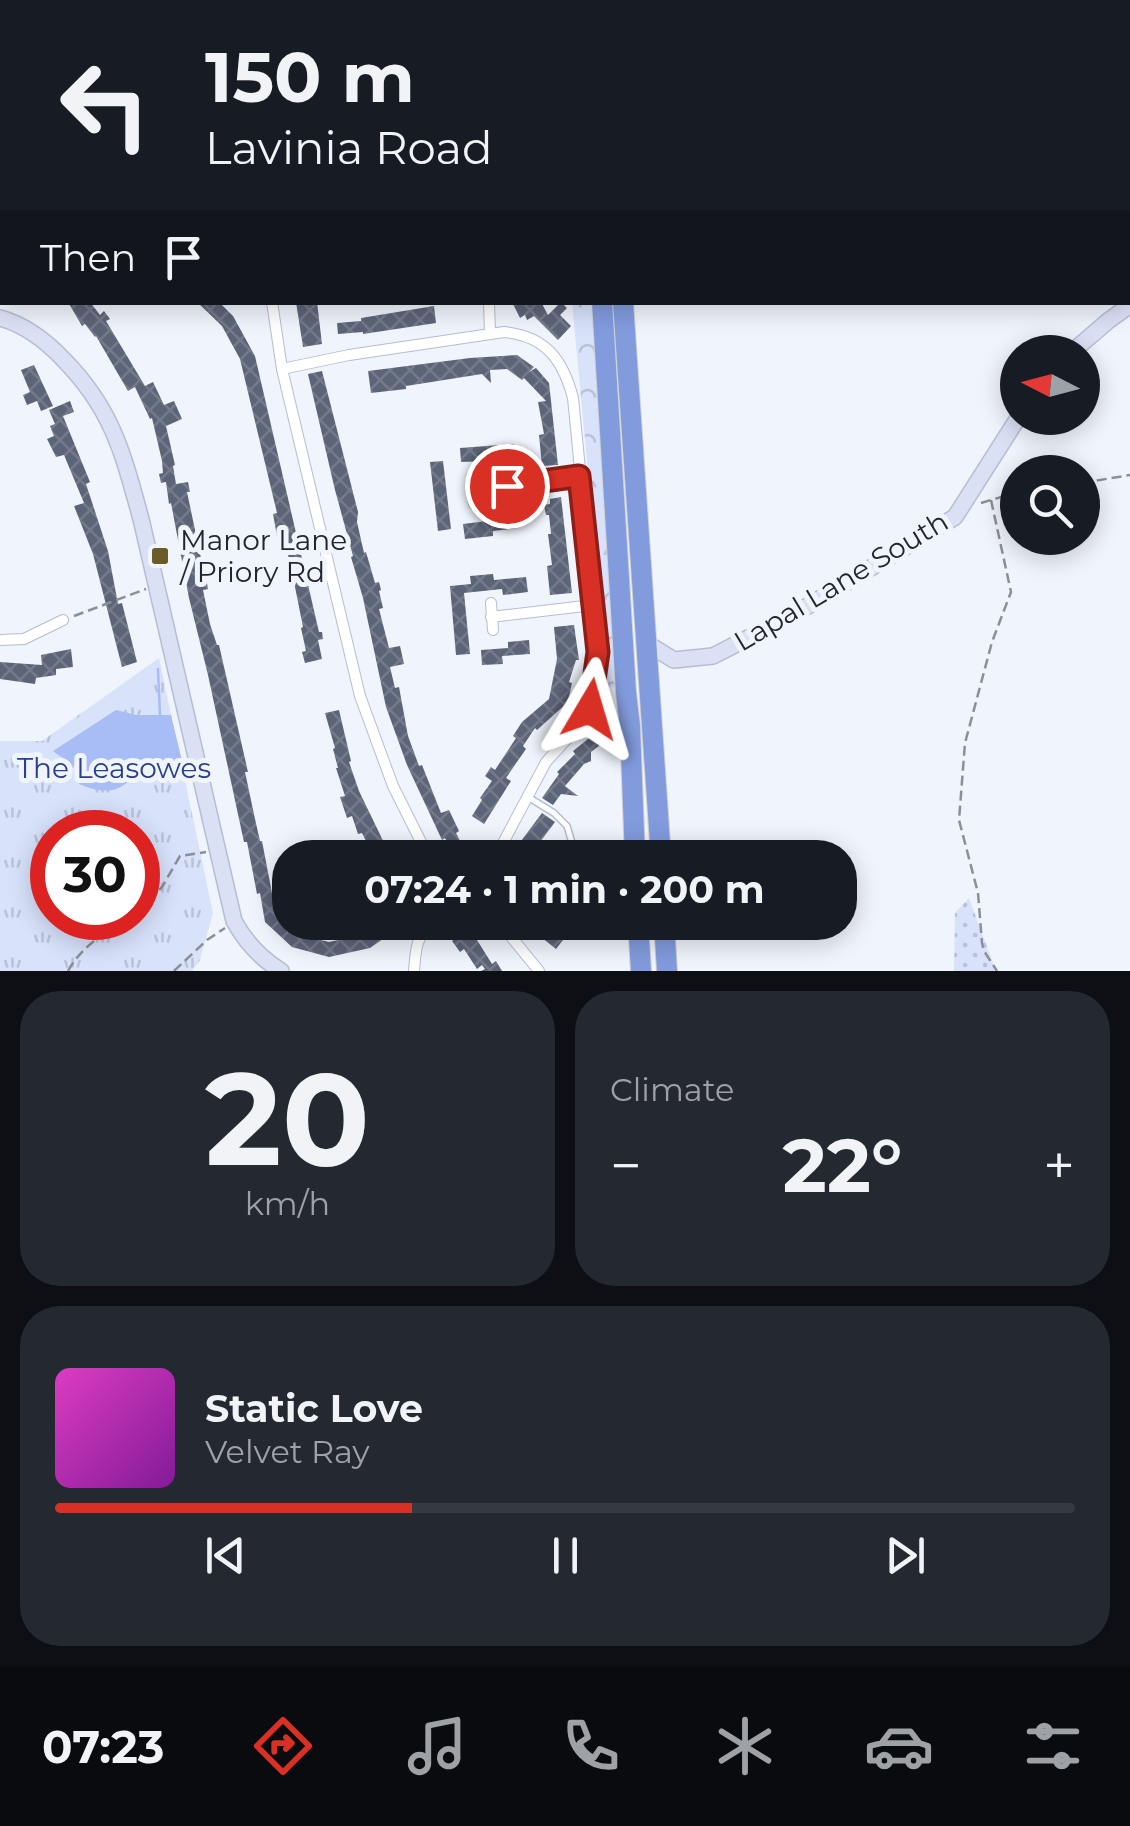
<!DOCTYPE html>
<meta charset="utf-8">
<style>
:root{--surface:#171b24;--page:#242831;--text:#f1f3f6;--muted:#9ea1a6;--line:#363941;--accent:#d93025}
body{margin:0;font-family:Montserrat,sans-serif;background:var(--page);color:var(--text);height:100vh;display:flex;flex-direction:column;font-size:38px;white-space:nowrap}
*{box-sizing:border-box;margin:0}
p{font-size:32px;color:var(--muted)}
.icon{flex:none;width:55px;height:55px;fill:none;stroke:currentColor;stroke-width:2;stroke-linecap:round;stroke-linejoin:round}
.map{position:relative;height:971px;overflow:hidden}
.details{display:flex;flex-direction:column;gap:20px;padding:20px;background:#0d0f14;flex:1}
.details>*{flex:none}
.guide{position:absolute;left:0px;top:0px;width:1130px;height:305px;box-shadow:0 5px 25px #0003;background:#171b24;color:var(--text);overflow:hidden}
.needle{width:65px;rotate:276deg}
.fabs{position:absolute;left:1000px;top:335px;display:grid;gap:20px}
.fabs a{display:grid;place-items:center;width:100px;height:100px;border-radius:50%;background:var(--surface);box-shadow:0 5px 25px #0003;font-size:50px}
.speed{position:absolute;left:30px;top:810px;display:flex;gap:20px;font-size:50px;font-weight:700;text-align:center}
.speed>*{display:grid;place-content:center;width:130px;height:130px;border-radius:50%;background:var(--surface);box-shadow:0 5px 25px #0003;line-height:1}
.speed .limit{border:15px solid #d22;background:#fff;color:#111}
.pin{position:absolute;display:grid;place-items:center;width:85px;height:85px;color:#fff;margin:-42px;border:5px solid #fff;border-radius:50%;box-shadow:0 2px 10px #0007}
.me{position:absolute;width:110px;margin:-55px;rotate:7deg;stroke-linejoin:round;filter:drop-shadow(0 0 8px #0008)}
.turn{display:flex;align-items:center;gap:35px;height:210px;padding:0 40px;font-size:45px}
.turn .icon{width:130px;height:130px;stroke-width:2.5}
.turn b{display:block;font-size:70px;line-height:85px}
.then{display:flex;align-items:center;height:95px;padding:0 40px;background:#0003;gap:20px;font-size:38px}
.big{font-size:75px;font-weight:700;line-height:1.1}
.details .widget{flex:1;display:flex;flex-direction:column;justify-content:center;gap:15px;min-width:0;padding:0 35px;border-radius:40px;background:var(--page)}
.details .dial{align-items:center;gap:0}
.dial b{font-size:130px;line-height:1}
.song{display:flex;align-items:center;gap:30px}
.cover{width:120px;height:120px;border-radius:15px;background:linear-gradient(135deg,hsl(310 70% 55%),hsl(290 70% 35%))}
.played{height:10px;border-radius:5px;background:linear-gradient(90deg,var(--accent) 35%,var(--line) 35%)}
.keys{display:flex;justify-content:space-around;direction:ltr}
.heat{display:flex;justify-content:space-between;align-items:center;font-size:55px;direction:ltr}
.details .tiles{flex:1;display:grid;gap:20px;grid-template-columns:1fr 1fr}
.widget:last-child{grid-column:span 2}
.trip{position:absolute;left:272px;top:840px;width:585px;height:100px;border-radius:40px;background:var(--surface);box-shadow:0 5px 25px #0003;font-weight:700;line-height:100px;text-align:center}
.tab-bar{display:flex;height:160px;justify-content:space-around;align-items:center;background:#090b0e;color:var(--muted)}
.tab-bar .icon{width:70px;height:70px}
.tab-bar .active{color:var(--accent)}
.tab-bar b{font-size:45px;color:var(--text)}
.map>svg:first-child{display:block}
</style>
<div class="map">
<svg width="1130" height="971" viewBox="0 0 1130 971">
<defs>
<pattern id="grass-dots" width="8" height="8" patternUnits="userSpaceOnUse" patternTransform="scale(2.5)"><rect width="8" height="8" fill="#d8e2fb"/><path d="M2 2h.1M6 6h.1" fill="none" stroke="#b9c2d7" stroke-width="1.8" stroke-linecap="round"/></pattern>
<pattern id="forest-crowns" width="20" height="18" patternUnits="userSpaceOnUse" patternTransform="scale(2.5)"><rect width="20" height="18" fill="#d8e2fb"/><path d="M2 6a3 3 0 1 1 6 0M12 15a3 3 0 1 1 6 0" fill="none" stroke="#b9c2d7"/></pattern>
<pattern id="park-tufts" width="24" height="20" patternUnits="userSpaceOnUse" patternTransform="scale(2.5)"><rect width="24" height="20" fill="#d8e2fb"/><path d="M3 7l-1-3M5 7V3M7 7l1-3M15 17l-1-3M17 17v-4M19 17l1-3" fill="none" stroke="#b9c2d7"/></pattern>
<pattern id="building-cross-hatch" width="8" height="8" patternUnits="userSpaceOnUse" patternTransform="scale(2.5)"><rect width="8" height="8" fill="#5c6478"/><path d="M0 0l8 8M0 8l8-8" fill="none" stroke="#747a8a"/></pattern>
</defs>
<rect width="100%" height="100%" fill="#f0f4fd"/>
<polygon fill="url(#grass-dots)" points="969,898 996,971 954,971 955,913"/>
<polygon fill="url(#forest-crowns)" points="572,303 591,303 599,390 615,687 603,687 597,565"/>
<path fill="url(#park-tufts)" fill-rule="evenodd" d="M159,658L213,913L200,960L192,971H0V741H42ZM52,832H138V918H52Z"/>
<path fill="#a8bdf5" d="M116,710L136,715H171L183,765L171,779L159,763H145C124,790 112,798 79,784L81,772C73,762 62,759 53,751Z"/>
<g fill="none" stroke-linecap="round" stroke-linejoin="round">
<polyline stroke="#a8bdf5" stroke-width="2.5" points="158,669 160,715"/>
</g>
<g fill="url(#building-cross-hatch)">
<polygon points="68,302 90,302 100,315 104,311 110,319 106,321 145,386 153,382 164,405 174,401 182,419 166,426 175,465 173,466 176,484 188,482 190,492 187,492 202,563 198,564 201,579 206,578 208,589 203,590 210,624 217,645 219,645 248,772 245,772 255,819 260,841 262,841 272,893 277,892 281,914 300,935 329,942 362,935 381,922 392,922 396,930 370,948 329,957 292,947 265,922 260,893 257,894 247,842 244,842 208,675 189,598 171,503 169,504 166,482 161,483 159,474 163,473 162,461 152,418 150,419 135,387 128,391 96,336 95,337 85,324 82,326"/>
<polygon points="197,302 219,302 233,316 255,356 319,632 322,632 323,639 318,640 322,659 305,663 302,652 306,651 301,628 303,627 292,572 286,546 283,547 280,535 277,536 273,514 277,513 240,359 222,326"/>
<polygon points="296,302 317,302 322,344 303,347"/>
<polygon points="512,302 541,302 548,315 561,302 567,308 560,315 571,326 558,340 534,316 527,320 525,315 520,318"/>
<polygon points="434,306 436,323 363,334 363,332 338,334 337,323 361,321 361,318"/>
<polygon points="517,355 534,367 529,372 536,368 549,383 558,465 542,466 539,435 544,434 538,402 546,401 524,378 522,380 507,369 490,370 491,383 482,374 406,386 406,389 371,393 368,371 470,358"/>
<polygon points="34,365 53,406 41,411 37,401 27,405 23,395 30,392 21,370"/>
<polygon points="322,371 358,512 357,522 364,553 366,552 375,583 379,582 381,590 379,591 383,608 379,609 389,648 400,646 404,664 390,667 395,688 399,687 408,736 419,766 422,765 441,813 449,810 459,831 456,833 469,858 455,858 445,838 442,840 407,765 386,707 363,598 351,557 353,556 335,490 308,374"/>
<polygon points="70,401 74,412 63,416 90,482 86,484 108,551 118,604 122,603 137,662 122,667 93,554 74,506 84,503 64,455 56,457 47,439 54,436 50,426 55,424 49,410"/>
<polygon points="514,444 515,460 461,462 460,448"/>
<polygon points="443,461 451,529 438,531 430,462"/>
<polygon points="561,497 572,593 550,595 547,566 552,565 548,534 551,534 549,515 546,515 544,505 550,504 550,499"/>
<polygon points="516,515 517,528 493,531 493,536 465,539 463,524 495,520 495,517"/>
<polygon points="493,574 494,580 526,577 528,592 503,595 502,589 464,593 470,654 456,655 450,586 471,584 470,576"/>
<polygon points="574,625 579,660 576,660 569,682 572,683 568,702 537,730 535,728 523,746 526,749 506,778 511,781 484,824 472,816 482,800 480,798 492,781 485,776 491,767 495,770 516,738 513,736 522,722 549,699 557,659 554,627"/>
<polygon points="529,640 530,654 502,656 503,664 482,665 481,650 508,648 508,642"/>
<polygon points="71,649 73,667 56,669 56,675 36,678 35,684 0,679 0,662 42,665 41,655"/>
<polygon points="339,710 351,761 349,762 359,791 388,851 374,857 362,833 358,834 352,816 347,818 340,797 345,796 336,768 338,768 333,749 335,748 325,713"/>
<polygon points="593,735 600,745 591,752 591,761 584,764 565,786 578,796 561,794 553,805 542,798 559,774 557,772 575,754 573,751"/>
<polygon points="542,813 555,822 531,854 518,845"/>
<polygon points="463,922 470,922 480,938 477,940 492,964 496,961 502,971 481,971 485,969 482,965 477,969 464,949 460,952 452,941 461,935 456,928"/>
<polygon points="525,922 551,922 567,935 556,949 541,937 543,935"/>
</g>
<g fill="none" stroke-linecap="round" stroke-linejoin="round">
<g stroke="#b5bdd3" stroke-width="8">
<g id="lane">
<polyline points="0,34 2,33"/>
<polyline points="1128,96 1130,97"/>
<polyline points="1128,153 1130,155"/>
<polyline points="528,797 554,813 567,826 573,846 586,853"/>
</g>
</g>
<g stroke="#b5bdd3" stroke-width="12">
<g id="street">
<polyline points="8,0 9,2"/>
<polyline points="214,0 215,2"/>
<polyline points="461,2 461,0"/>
<polyline points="272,302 282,369 360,696 393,786 429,858"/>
<polyline points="489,302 490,333"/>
<path d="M282,369L349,355L504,332C546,336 563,360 573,398L598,652L591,709L588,716L546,762L495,858"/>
<polyline points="474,504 471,491 579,476"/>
<polyline points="491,603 493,630"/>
<polyline points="491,617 593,605"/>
<polyline points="0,640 24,639 63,620"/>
<polyline points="499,922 539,971"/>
<path d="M414,971C416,949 415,938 433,922"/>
</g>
</g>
<g stroke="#b5bdd3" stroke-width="18">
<g id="secondary">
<path d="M0,318C26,325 46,341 64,360C113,410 123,454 141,519L234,921C246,943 260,958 281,971"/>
<polyline points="1072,352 1108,321 1130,305"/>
<polyline points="646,643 674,660 713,656 791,616 955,517 1018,418"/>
</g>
</g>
<g stroke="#d3d3d5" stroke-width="22">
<g id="highway">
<polyline points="552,0 553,2"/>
<polyline points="572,0 573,2"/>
<polyline points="602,302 626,692 630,726 635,858"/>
<polyline points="623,302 661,858"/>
<polyline points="638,922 641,971"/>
<polyline points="664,922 667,971"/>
</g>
</g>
<g stroke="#8b8f97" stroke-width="2.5" stroke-dasharray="10 5" stroke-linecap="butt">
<polyline points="877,0 884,2"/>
<polyline points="1128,290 1130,291"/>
<polyline points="1082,483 1130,475"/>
<polyline points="991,500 1011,592 992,642 965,743 959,820 978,893 982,943 984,951 997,971"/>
<polyline points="981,503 1018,492"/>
<polyline points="74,616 146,589"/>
<polyline points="138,911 162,887 180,856 206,852"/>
<path d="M68,971C81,947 106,931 129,918"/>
<polyline points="174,971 207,940 225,928"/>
</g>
<use href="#lane" stroke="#fff" stroke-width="5"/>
<use href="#street" stroke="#fff" stroke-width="10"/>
<use href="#secondary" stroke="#dae1f5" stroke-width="15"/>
<use href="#highway" stroke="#829bdd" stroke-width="20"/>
</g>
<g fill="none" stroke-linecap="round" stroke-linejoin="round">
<g stroke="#8d1f18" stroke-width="25">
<polyline id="route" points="507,486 579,476 598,652 590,709"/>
</g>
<use href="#route" stroke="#d93025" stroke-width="18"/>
</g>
<rect fill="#6d5a29" stroke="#f0f4fd" stroke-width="4" x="150" y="546" width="20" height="20" rx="5"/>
<g text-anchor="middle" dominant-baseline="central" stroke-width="10" stroke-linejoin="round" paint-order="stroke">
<g font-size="28" fill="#22252d" stroke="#f0f4fd" text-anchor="start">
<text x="180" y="540">Manor Lane<tspan x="180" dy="32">/ Priory Rd</tspan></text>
</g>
<g font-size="28" fill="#22252d" stroke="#f0f4fd">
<text transform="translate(841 581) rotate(-31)">Lapal Lane South</text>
</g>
<g font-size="28" fill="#2a408f" stroke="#f0f4fd">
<text x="114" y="768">The Leasowes</text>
</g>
</g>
</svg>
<div class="fabs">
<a><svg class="needle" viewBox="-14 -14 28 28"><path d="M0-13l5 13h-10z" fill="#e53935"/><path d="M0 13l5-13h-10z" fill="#9ea1a6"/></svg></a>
<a><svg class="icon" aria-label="search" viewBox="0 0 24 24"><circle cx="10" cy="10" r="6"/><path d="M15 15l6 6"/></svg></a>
</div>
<div class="speed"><div class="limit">30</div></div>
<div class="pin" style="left:507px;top:486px;background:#d93025"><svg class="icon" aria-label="arrive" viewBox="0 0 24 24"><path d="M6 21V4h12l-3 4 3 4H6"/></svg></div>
<svg class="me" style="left:590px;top:709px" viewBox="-20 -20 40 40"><path d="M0-17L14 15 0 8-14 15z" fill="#d93025" stroke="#fff" stroke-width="4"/></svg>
<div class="trip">07:24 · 1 min · 200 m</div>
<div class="guide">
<div class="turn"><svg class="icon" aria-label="left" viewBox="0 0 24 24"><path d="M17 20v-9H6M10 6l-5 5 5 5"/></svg><div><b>150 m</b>Lavinia Road</div></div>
<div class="then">Then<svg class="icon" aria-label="arrive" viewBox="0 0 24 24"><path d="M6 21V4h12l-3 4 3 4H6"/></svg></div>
</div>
</div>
<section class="details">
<div class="tiles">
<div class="widget dial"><b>20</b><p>km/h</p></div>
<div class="widget"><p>Climate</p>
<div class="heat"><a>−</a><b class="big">22°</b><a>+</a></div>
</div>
<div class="widget">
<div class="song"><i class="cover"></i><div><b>Static Love</b><p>Velvet Ray</p></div></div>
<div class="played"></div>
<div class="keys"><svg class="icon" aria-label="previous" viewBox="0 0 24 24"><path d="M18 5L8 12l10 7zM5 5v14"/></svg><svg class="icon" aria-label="pause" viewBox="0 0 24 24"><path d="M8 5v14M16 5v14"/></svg><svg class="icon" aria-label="next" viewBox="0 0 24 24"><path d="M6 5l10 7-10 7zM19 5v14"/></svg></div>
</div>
</div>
</section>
<nav class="tab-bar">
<b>07:23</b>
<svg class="icon active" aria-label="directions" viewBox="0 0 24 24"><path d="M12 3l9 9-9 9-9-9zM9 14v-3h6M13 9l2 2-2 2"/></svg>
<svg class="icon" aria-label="music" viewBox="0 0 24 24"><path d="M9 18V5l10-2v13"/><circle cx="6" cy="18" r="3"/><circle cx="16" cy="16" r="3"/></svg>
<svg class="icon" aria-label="phone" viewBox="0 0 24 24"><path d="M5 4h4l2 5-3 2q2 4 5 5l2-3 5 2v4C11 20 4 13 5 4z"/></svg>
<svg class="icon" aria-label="climate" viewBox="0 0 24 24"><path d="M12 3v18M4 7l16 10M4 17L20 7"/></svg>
<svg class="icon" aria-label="car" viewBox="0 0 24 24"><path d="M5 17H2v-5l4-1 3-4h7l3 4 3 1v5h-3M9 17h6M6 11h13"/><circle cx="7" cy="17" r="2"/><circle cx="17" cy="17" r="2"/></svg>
<svg class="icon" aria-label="filters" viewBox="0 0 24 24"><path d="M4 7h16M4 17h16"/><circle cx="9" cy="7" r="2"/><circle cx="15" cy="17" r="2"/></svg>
</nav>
